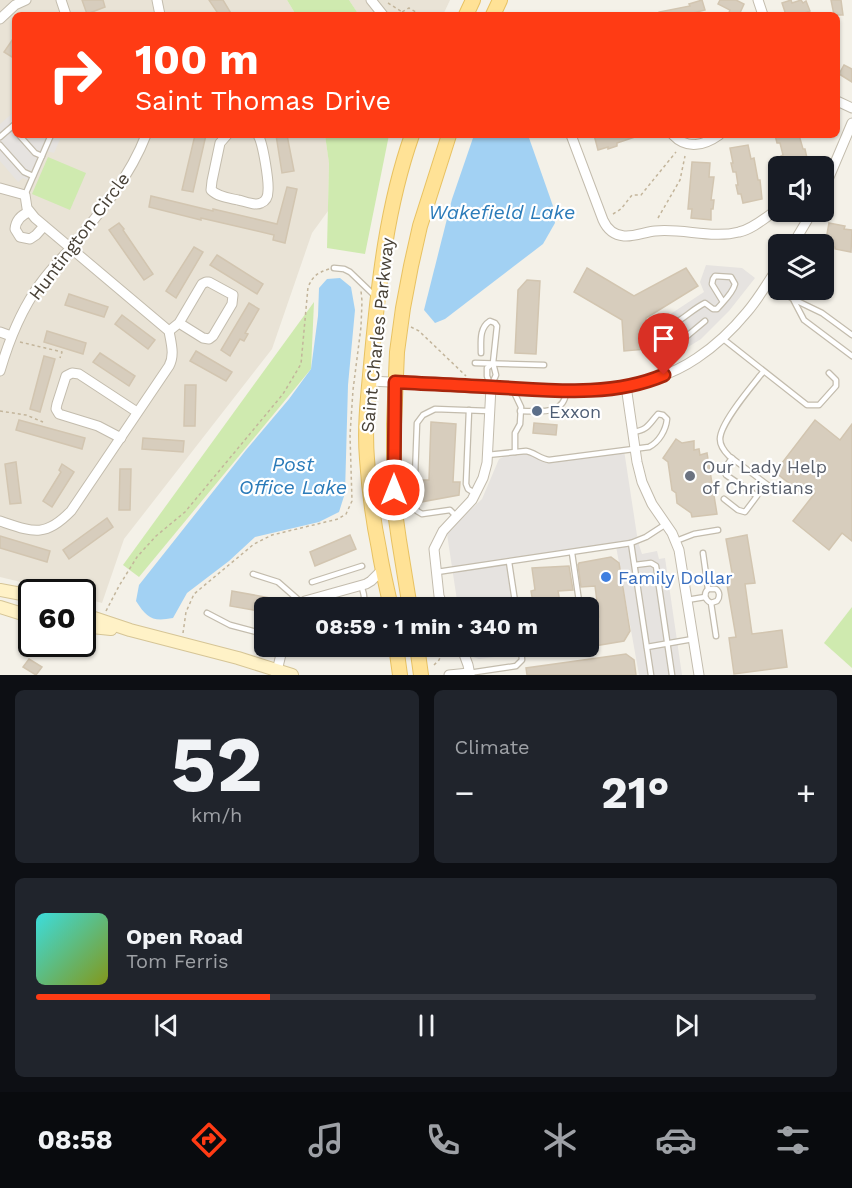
<!DOCTYPE html>
<meta charset="utf-8">
<style>
:root{--surface:#171b24;--page:#20242c;--text:#f1f3f6;--muted:#9ea1a6;--line:#363941;--accent:#ff3b14}
body{margin:0;font-family:"Work Sans",sans-serif;background:var(--page);color:var(--text);height:100vh;display:flex;flex-direction:column;font-size:22px;white-space:nowrap}
*{box-sizing:border-box;margin:0}
p{font-size:20px;color:var(--muted)}
.icon{flex:none;width:33px;height:33px;fill:none;stroke:currentColor;stroke-width:2;stroke-linecap:round;stroke-linejoin:round}
.map{position:relative;height:675px;overflow:hidden}
.side{display:flex;flex-direction:column;gap:15px;padding:15px;background:#0d0f14;flex:1}
.side>*{flex:none}
.hud{position:absolute;left:12px;top:12px;width:828px;height:126px;border-radius:9px;box-shadow:0 2px 4px #0004;background:#ff3b14;color:#fff;overflow:hidden}
.tools{position:absolute;left:768px;top:156px;display:grid;gap:12px}
.tools a{display:grid;place-items:center;width:66px;height:66px;border-radius:9px;background:var(--surface);box-shadow:0 2px 4px #0004;font-size:30px}
.speed{position:absolute;left:18px;top:579px;display:flex;gap:12px;font-size:30px;font-weight:700;text-align:center}
.speed>*{display:grid;place-content:center;width:78px;height:78px;border-radius:50%;background:var(--surface);box-shadow:0 2px 4px #0004;line-height:1}
.speed .limit{border:3px solid #111;border-radius:9px;background:#fff;color:#111}
.pin{position:absolute;display:grid;place-items:center;width:51px;height:51px;color:#fff;margin:-62px -26px;border-radius:50% 50% 50% 0;rotate:-45deg;box-shadow:0 0 6px #0007}
.pin .icon{rotate:45deg}
.me{position:absolute;width:66px;margin:-33px;rotate:0deg;stroke-linejoin:round;filter:drop-shadow(0 0 4px #0008)}
.turn{display:flex;align-items:center;gap:21px;height:126px;padding:0 24px;font-size:27px}
.turn .icon{width:78px;height:78px;stroke-width:2.5}
.turn b{display:block;font-size:42px;line-height:51px}
.big{font-size:45px;font-weight:700;line-height:1.1}
.side .tile{flex:1;display:flex;flex-direction:column;justify-content:center;gap:9px;min-width:0;padding:0 21px;border-radius:9px;background:var(--page)}
.side .dial{align-items:center;gap:0}
.dial b{font-size:78px;line-height:1}
.song{display:flex;align-items:center;gap:18px}
.cover{width:72px;height:72px;border-radius:9px;background:linear-gradient(135deg,hsl(180 70% 55%),hsl(70 70% 35%))}
.played{height:6px;border-radius:3px;background:linear-gradient(90deg,var(--accent) 30%,var(--line) 30%)}
.keys{display:flex;justify-content:space-around;direction:ltr}
.heat{display:flex;justify-content:space-between;align-items:center;font-size:33px;direction:ltr}
.side .tiles{flex:1;display:grid;gap:15px;grid-template-columns:1fr 1fr}
.tile:last-child{grid-column:span 2}
.trip{position:absolute;left:254px;top:597px;width:345px;height:60px;border-radius:9px;background:var(--surface);box-shadow:0 2px 4px #0004;font-weight:700;line-height:60px;text-align:center}
.tabs{display:flex;height:96px;justify-content:space-around;align-items:center;background:#090b0e;color:var(--muted)}
.tabs .icon{width:42px;height:42px}
.tabs .on{color:var(--accent)}
.tabs b{font-size:27px;color:var(--text)}
.map>svg:first-child{display:block}
</style>
<div class="map">
<svg width="852" height="675" viewBox="0 0 852 675">
<rect width="100%" height="100%" fill="#f4f1e8"/>
<g fill="#e9e3d6">
<polygon points="0,0 287,0 296,15 15,15 15,135 325,135 329,162 328,211 312,233 272,349 124,539 102,603 83,598 82,592 62,592 0,577"/>
<polygon points="349,0 450,0 443,15 359,15"/>
</g>
<g fill="#cfeaaf">
<polygon points="287,0 349,0 359,15 296,15"/>
<polygon points="325,135 389,135 365,254 327,248 329,163"/>
<polygon points="48,157 86,173 70,210 32,194"/>
<polygon points="314,302 311,369 139,577 123,565"/>
<polygon points="852,607 852,668 824,643"/>
</g>
<g fill="#e6e3e0">
<polygon points="15,111 15,135 62,135 54,153 47,151 34,183 23,178 18,182 0,161 0,124"/>
<polygon points="706,265 742,268 755,278 729,311 701,339 667,360 663,354 652,346 652,334 666,317 704,292 700,282"/>
<polygon points="624,450 638,542 642,554 657,551 659,559 665,558 682,675 639,675 616,546 507,562 512,607 458,607 447,534 452,527 482,499 499,459 513,452 526,451 544,459"/>
<polygon points="470,647 517,647 518,654 479,659 473,657"/>
</g>
<g fill="#a2d1f3">
<polygon points="474,135 528,135 553,206 555,223 543,244 445,319 435,323 424,310 452,199"/>
<path d="M340,278L351,287L355,310L348,385L345,493L339,512L319,522L255,537L229,561L187,593L173,618C152,622 147,618 136,601L139,585L246,450L289,399L311,369L318,316L319,288L327,279Z"/>
</g>
<g fill="#d7cdbd" stroke="#d2c5b0" stroke-width="1.5">
<polygon points="82,0 103,0 105,7 87,14"/>
<polygon points="209,0 223,0 232,15 219,15"/>
<polygon points="702,0 705,10 685,15 659,15 659,12 690,6 689,4"/>
<polygon points="720,0 736,0 744,4 739,15 728,15 730,10 718,4"/>
<polygon points="791,0 792,3 801,0 803,3 806,1 810,11 799,15 786,15 782,3"/>
<polygon points="831,0 841,0 843,15 834,15"/>
<polygon points="15,36 15,59 4,52"/>
<polygon points="844,65 852,69 852,82 839,74"/>
<polygon points="195,135 206,135 193,192 182,190"/>
<polygon points="276,135 287,135 294,171 282,173"/>
<polygon points="594,135 638,135 638,136 617,143 617,146 608,149 608,147 598,150"/>
<polygon points="775,135 799,135 803,149 805,149 807,158 805,159 807,166 784,165 781,156 783,155 780,143 777,143"/>
<polygon points="748,145 751,159 754,158 758,180 760,180 762,199 743,203 741,194 738,194 736,185 738,185 736,172 733,172 731,163 733,163 730,148"/>
<polygon points="692,162 710,163 709,177 714,177 711,200 714,200 713,209 711,209 711,220 691,218 692,209 688,209"/>
<polygon points="287,187 297,189 285,243 273,240 274,235 201,218 201,220 149,207 151,196 213,211 213,209 277,224"/>
<polygon points="119,223 124,229 123,230 153,274 144,280 109,230"/>
<polygon points="829,223 845,226 844,229 852,230 851,252 835,249 835,247 825,245"/>
<polygon points="194,247 203,252 176,298 166,291"/>
<polygon points="217,255 263,284 257,294 210,265"/>
<polygon points="587,268 634,296 686,268 698,286 646,318 646,349 624,351 622,320 574,292"/>
<polygon points="527,280 540,281 536,354 515,353 518,290"/>
<polygon points="69,294 108,307 104,317 65,305"/>
<polygon points="249,303 259,309 245,333 248,334 244,341 240,339 230,356 221,350"/>
<polygon points="122,315 155,340 148,349 115,324"/>
<polygon points="47,331 86,343 83,354 44,342"/>
<polygon points="196,351 232,372 226,381 190,361"/>
<polygon points="100,353 135,376 129,386 93,362"/>
<polygon points="44,356 55,359 40,412 30,409"/>
<polygon points="185,385 196,385 195,426 184,426"/>
<polygon points="19,420 85,438 82,449 16,430"/>
<polygon points="815,420 840,440 852,424 852,541 842,533 829,550 793,521 815,493 806,485 800,492 775,472"/>
<polygon points="431,422 456,424 453,482 460,482 459,495 421,502 422,480 429,480"/>
<polygon points="534,423 557,425 556,435 533,433"/>
<polygon points="143,438 184,441 183,452 142,449"/>
<polygon points="676,439 682,443 694,441 694,450 699,449 700,455 707,453 717,514 692,517 691,513 677,503 676,493 672,490 668,462 663,458"/>
<polygon points="16,462 21,503 10,504 5,464"/>
<polygon points="62,464 74,472 52,507 43,501 61,472 59,470"/>
<polygon points="120,469 131,469 130,510 119,510"/>
<polygon points="107,518 113,527 69,559 63,550"/>
<polygon points="350,535 356,549 315,566 310,552"/>
<polygon points="747,535 755,583 745,584 752,634 782,630 787,667 734,674 729,638 736,637 726,579 733,578 726,539"/>
<polygon points="0,536 50,551 47,562 0,548"/>
<polygon points="611,557 619,563 630,631 624,641 588,647 588,618 599,617 595,586 581,587 578,565 579,563"/>
<polygon points="569,566 573,590 558,591 561,608 534,608 531,591 535,590 532,568"/>
<polygon points="232,591 276,599 274,608 264,608 264,612 230,606"/>
<polygon points="341,646 373,646 374,654 342,655"/>
<polygon points="533,646 569,646 569,650 535,656"/>
<polygon points="626,654 634,660 636,675 527,675 526,668"/>
<polygon points="29,659 42,667 36,675 23,667"/>
</g>
<g fill="none" stroke-linecap="round" stroke-linejoin="round">
<g stroke="#c3bcad" stroke-width="7">
<g id="lane">
<polyline points="19,135 35,153 42,156"/>
<polyline points="0,137 15,124"/>
<polyline points="0,145 24,172 33,176"/>
<polyline points="25,195 51,135"/>
<polyline points="334,268 344,269 350,272 375,296"/>
<polyline points="767,284 795,300 822,313 852,335"/>
<polyline points="794,301 804,320 852,356"/>
<polyline points="722,338 807,405 819,405 836,386 836,380 829,373"/>
<path d="M660,351L655,343L654,338C659,330 667,328 675,323C686,317 693,309 705,303L713,309H717C723,302 733,293 735,284L731,277L715,276L713,279L712,284L723,302"/>
<path d="M481,353C481,341 479,328 490,321L495,323L497,326L493,363L496,375L491,386"/>
<polyline points="658,358 660,351 687,336 705,321"/>
<polyline points="475,363 544,365"/>
<path d="M763,372C752,386 720,423 720,439C720,446 724,451 729,456L773,489"/>
<polyline points="491,387 487,376 487,368 493,363"/>
<polyline points="512,388 521,407 520,424 515,433 515,452"/>
<polyline points="469,410 466,484 468,489 476,494"/>
<path d="M520,411C538,411 566,416 566,390"/>
<path d="M487,455L526,451C534,452 540,459 549,460L649,447C659,442 666,430 667,419L663,415L658,414C649,424 648,430 633,432"/>
<polyline points="724,499 738,510 745,512 757,496 726,475 724,469 732,458"/>
<polyline points="456,516 450,510 422,514 417,511 414,503 417,423 423,415 435,409 489,411"/>
<polyline points="676,541 694,534 718,530"/>
<polyline points="631,543 651,675"/>
<polyline points="572,553 580,608"/>
<path d="M703,553L708,589C703,594 705,600 711,603L716,636"/>
<polyline points="509,562 516,608"/>
<polyline points="635,565 651,563 656,566 672,675"/>
<polyline points="437,572 631,543 646,537 666,524"/>
<polyline points="253,574 278,582 302,603"/>
<polyline points="312,582 362,566"/>
<path d="M708,589H716C720,592 720,597 717,601L711,603"/>
<polyline points="687,600 705,597"/>
<path d="M350,608C367,603 366,600 361,585"/>
<polyline points="207,613 230,625 264,634"/>
<polyline points="647,647 693,639"/>
<polyline points="469,673 516,666 522,660 521,646"/>
</g>
</g>
<g stroke="#c3bcad" stroke-width="11">
<g id="street">
<polyline points="61,0 66,15"/>
<polyline points="157,0 160,15"/>
<polyline points="371,0 383,15"/>
<polyline points="758,0 763,15"/>
<polyline points="0,19 15,5 26,0"/>
<polyline points="837,101 852,108"/>
<path d="M227,135L220,143L212,181L211,190C218,197 229,198 238,200C244,201 255,206 261,203C266,201 268,196 268,191C269,181 263,143 258,135"/>
<path d="M571,135L603,220C607,229 613,235 624,236C634,237 645,232 655,231C683,228 712,239 739,232C753,229 766,217 778,209"/>
<path d="M673,135C687,150 705,145 719,135"/>
<path d="M0,188L25,195L27,208L35,218L169,331C171,343 175,355 169,366L71,511C45,538 33,532 0,521"/>
<polyline points="824,189 852,123"/>
<path d="M29,212C21,215 16,220 15,229L20,237L30,239L36,235L44,226"/>
<polyline points="793,244 812,212"/>
<polyline points="169,331 179,323 202,284 206,282 209,282 233,295 232,304 213,336 209,339 203,338 179,323"/>
<polyline points="0,332 11,336"/>
<path d="M0,371C9,340 21,310 40,284C49,271 60,260 70,249C99,214 130,177 146,135"/>
<path d="M370,381C409,383 449,385 488,387C559,390 635,400 697,358C715,346 733,329 747,312C759,298 768,282 778,267"/>
<polyline points="626,386 637,462 642,482 652,504 672,533 679,550 699,675"/>
<polyline points="121,438 98,426 59,414 56,409 57,404 66,376 72,373 79,374 137,412"/>
<polyline points="298,608 305,601 366,584 371,581 383,569"/>
<polyline points="444,608 439,596 434,549 443,531 472,500 483,478 487,463 491,387"/>
<polyline points="461,646 468,665 470,675"/>
<polyline points="276,675 283,646"/>
<polyline points="449,675 469,673"/>
</g>
</g>
<g stroke="#d6c596" stroke-width="14">
<g id="secondary">
<polyline points="0,590 32,596"/>
<polyline points="0,607 32,617"/>
<polyline points="82,614 130,630 238,658 292,675"/>
<polyline points="82,626 111,629"/>
</g>
</g>
<g stroke="#e8c262" stroke-width="16">
<g id="primary">
<polyline points="466,15 473,0"/>
<polyline points="493,15 500,0"/>
<path d="M391,608C387,588 382,569 379,549C373,520 369,489 367,459C364,424 369,389 372,354C379,280 387,206 412,135"/>
<polyline points="410,608 399,540 394,505 394,424 397,352 403,308 411,266 420,226 449,135"/>
<polyline points="396,646 400,675"/>
<polyline points="417,646 421,675"/>
</g>
</g>
<g stroke="#c3b59b" stroke-width="1.5" stroke-dasharray="3 3" stroke-linecap="butt">
<polyline points="388,3 407,15"/>
<polyline points="397,15 409,8 416,12 415,15"/>
<polyline points="613,214 621,209 632,195 641,195 676,152"/>
<polyline points="658,218 680,180 685,156"/>
<polyline points="411,327 419,331 466,376"/>
<polyline points="20,342 62,352 60,358"/>
<polyline points="0,411 26,415 43,422"/>
<path d="M106,611L119,586L137,557L156,536L185,512L283,394L301,364L308,287C313,276 317,273 329,269"/>
<polyline points="183,633 186,612 194,594 254,544 272,535 338,519 346,514 352,501 350,435 353,390 361,327 362,301 361,291"/>
<path d="M434,665L439,660L442,653C450,650 450,653 456,656"/>
</g>
<use href="#lane" stroke="#fff" stroke-width="4.5"/>
<use href="#street" stroke="#fff" stroke-width="9"/>
<use href="#secondary" stroke="#fff2c7" stroke-width="12"/>
<use href="#primary" stroke="#ffe296" stroke-width="14"/>
</g>
<g fill="none" stroke-linecap="round" stroke-linejoin="round">
<g stroke="#a6260d" stroke-width="15">
<path id="route" d="M394,490L395,382C428,384 460,385 492,387C549,390 610,398 664,375"/>
</g>
<use href="#route" stroke="#ff3b14" stroke-width="10"/>
</g>
<circle fill="#5c6f8a" stroke="#fff" stroke-width="2" cx="537" cy="411" r="6"/>
<circle fill="#6b7280" stroke="#fff" stroke-width="2" cx="690" cy="476" r="6"/>
<circle fill="#3f7fe0" stroke="#fff" stroke-width="2" cx="606" cy="577" r="6"/>
<g text-anchor="middle" dominant-baseline="central" stroke-width="4.5" stroke-linejoin="round" paint-order="stroke">
<g font-size="18" fill="#484136" stroke="#fff">
<text transform="translate(79 236) rotate(-53)">Huntington Circle</text>
<text transform="translate(377 335) rotate(-84)">Saint Charles Parkway</text>
</g>
<g font-size="18" fill="#4e5e75" stroke="#fff" text-anchor="start">
<text x="549" y="411">Exxon</text>
</g>
<g font-size="18" fill="#5b616d" stroke="#fff" text-anchor="start">
<text x="702" y="466">Our Lady Help<tspan x="702" dy="21">of Christians</tspan></text>
</g>
<g font-size="18" fill="#366cbe" stroke="#fff" text-anchor="start">
<text x="618" y="577">Family Dollar</text>
</g>
<g font-size="20" font-style="italic" fill="#2b7bb9" stroke="#fff">
<text x="502" y="212">Wakefield Lake</text>
<text x="293" y="464">Post<tspan x="293" dy="23">Office Lake</tspan></text>
</g>
</g>
</svg>
<div class="tools">
<a><svg class="icon" aria-label="sound" viewBox="0 0 24 24"><path d="M4 9h4l5-4v14l-5-4H4zM17 9q2 3 0 6"/></svg></a>
<a><svg class="icon" aria-label="layers" viewBox="0 0 24 24"><path d="M12 4l9 5-9 5-9-5zM3 14l9 5 9-5"/></svg></a>
</div>
<div class="speed"><div class="limit">60</div></div>
<div class="pin" style="left:664px;top:375px;background:#d93025"><svg class="icon" aria-label="arrive" viewBox="0 0 24 24"><path d="M6 21V4h12l-3 4 3 4H6"/></svg></div>
<svg class="me" style="left:394px;top:490px" viewBox="-20 -20 40 40"><circle r="17" fill="#ff3b14" stroke="#fff" stroke-width="3"/><path d="M0-11L8 9 0 5-8 9z" fill="#fff"/></svg>
<div class="trip">08:59 · 1 min · 340 m</div>
<div class="hud">
<div class="turn"><svg class="icon" aria-label="right" viewBox="0 0 24 24"><path d="M7 20v-9h11M14 6l5 5-5 5"/></svg><div><b>100 m</b>Saint Thomas Drive</div></div>
</div>
</div>
<section class="side">
<div class="tiles">
<div class="tile dial"><b>52</b><p>km/h</p></div>
<div class="tile"><p>Climate</p>
<div class="heat"><a>−</a><b class="big">21°</b><a>+</a></div>
</div>
<div class="tile">
<div class="song"><i class="cover"></i><div><b>Open Road</b><p>Tom Ferris</p></div></div>
<div class="played"></div>
<div class="keys"><svg class="icon" aria-label="previous" viewBox="0 0 24 24"><path d="M18 5L8 12l10 7zM5 5v14"/></svg><svg class="icon" aria-label="pause" viewBox="0 0 24 24"><path d="M8 5v14M16 5v14"/></svg><svg class="icon" aria-label="next" viewBox="0 0 24 24"><path d="M6 5l10 7-10 7zM19 5v14"/></svg></div>
</div>
</div>
</section>
<nav class="tabs">
<b>08:58</b>
<svg class="icon on" aria-label="directions" viewBox="0 0 24 24"><path d="M12 3l9 9-9 9-9-9zM9 14v-3h6M13 9l2 2-2 2"/></svg>
<svg class="icon" aria-label="music" viewBox="0 0 24 24"><path d="M9 18V5l10-2v13"/><circle cx="6" cy="18" r="3"/><circle cx="16" cy="16" r="3"/></svg>
<svg class="icon" aria-label="phone" viewBox="0 0 24 24"><path d="M5 4h4l2 5-3 2q2 4 5 5l2-3 5 2v4C11 20 4 13 5 4z"/></svg>
<svg class="icon" aria-label="climate" viewBox="0 0 24 24"><path d="M12 3v18M4 7l16 10M4 17L20 7"/></svg>
<svg class="icon" aria-label="car" viewBox="0 0 24 24"><path d="M5 17H2v-5l4-1 3-4h7l3 4 3 1v5h-3M9 17h6M6 11h13"/><circle cx="7" cy="17" r="2"/><circle cx="17" cy="17" r="2"/></svg>
<svg class="icon" aria-label="filters" viewBox="0 0 24 24"><path d="M4 7h16M4 17h16"/><circle cx="9" cy="7" r="2"/><circle cx="15" cy="17" r="2"/></svg>
</nav>
